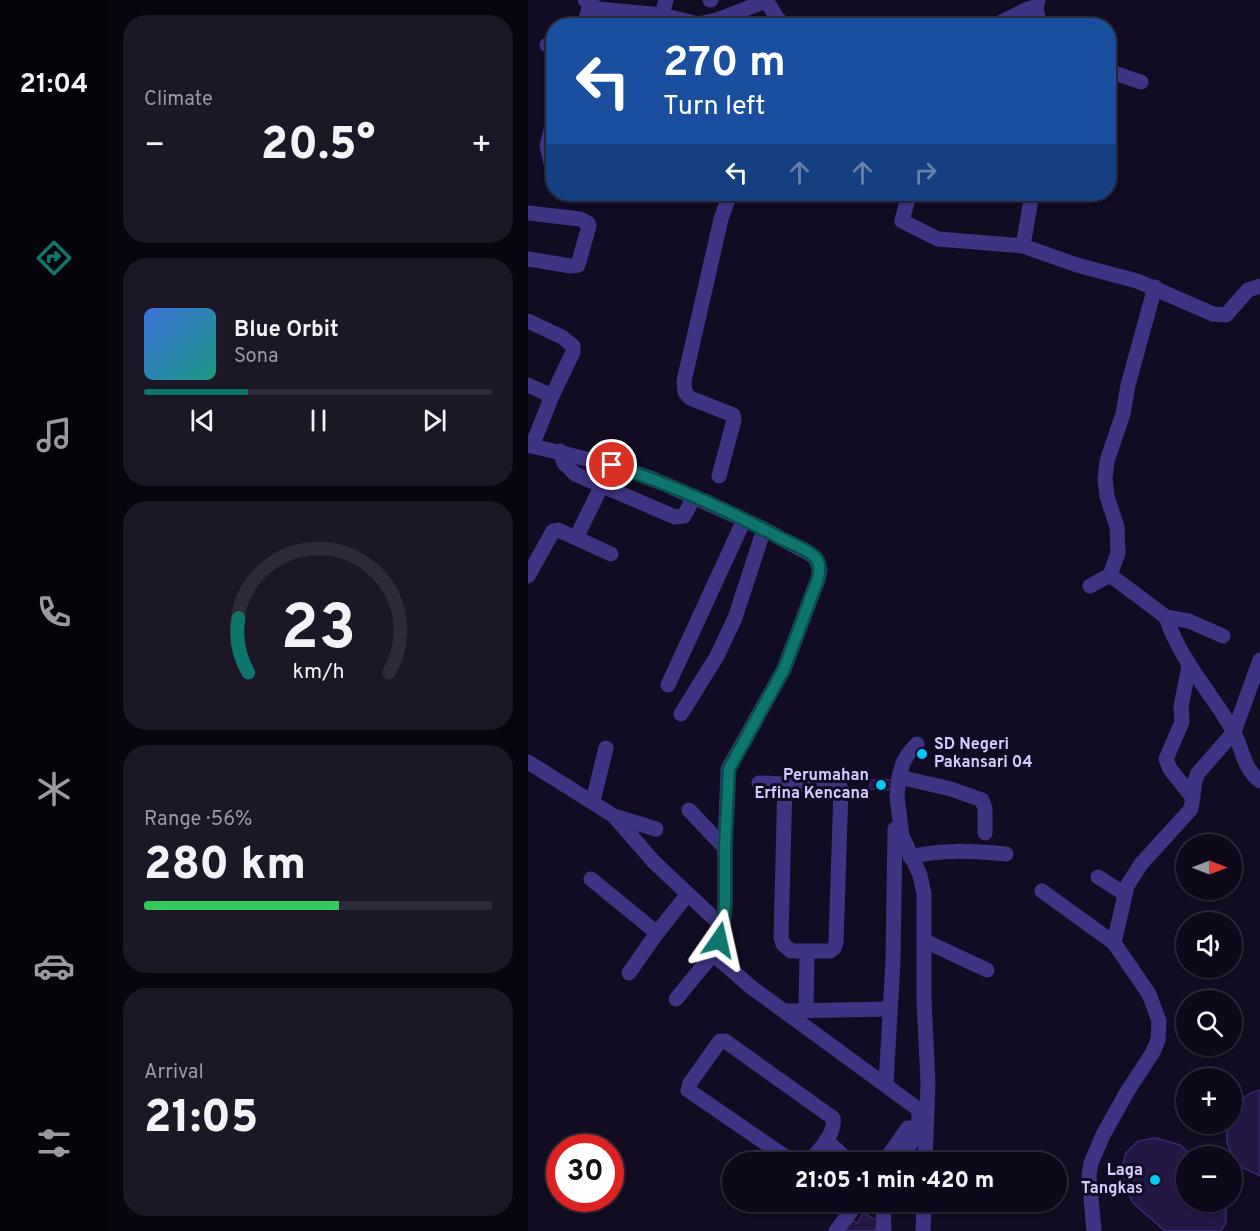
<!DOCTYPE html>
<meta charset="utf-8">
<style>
:root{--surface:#0d091a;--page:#1b1727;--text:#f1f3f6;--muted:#9a9aa2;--line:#2d2a39;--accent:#0f766e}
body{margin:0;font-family:Overpass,sans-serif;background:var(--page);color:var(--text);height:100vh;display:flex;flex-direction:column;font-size:22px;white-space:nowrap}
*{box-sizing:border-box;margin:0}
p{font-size:20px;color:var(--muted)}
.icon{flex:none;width:33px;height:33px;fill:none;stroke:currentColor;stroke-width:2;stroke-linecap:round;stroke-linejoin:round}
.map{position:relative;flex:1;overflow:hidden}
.side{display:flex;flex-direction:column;gap:15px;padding:15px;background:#07050e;width:420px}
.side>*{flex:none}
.guide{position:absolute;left:18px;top:18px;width:570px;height:183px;border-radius:24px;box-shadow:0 2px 4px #0004,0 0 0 2px var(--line);background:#1a4fa0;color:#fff;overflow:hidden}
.needle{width:39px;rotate:90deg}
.tools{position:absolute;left:648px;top:834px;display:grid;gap:12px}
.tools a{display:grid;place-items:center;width:66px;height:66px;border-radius:50%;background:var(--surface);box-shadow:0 2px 4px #0004,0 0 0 2px var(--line);font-size:30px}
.speed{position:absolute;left:18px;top:1134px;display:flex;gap:12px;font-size:30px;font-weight:700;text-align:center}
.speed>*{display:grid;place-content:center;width:78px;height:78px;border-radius:50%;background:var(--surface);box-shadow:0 2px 4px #0004,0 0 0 2px var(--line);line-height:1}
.speed .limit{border:9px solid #d22;background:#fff;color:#111}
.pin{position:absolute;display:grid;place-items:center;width:51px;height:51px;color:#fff;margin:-26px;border:3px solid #fff;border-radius:50%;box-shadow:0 2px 6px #0007}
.me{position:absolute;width:66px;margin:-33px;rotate:11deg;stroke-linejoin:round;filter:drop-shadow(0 0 4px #0008)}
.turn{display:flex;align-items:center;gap:21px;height:126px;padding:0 18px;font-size:27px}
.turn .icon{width:78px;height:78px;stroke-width:2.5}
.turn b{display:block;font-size:42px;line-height:51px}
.lanes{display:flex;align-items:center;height:57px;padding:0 18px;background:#0003;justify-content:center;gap:30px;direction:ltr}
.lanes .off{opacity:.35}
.big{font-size:45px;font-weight:800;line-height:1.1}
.side .card{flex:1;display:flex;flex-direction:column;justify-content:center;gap:9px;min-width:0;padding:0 21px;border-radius:24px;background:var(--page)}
.side .dial{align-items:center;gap:0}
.dial svg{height:156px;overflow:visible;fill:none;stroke:var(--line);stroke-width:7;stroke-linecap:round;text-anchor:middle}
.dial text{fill:var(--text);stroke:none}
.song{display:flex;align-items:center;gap:18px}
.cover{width:72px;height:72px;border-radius:9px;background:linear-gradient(135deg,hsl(220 70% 55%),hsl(170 70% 35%))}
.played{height:6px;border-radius:3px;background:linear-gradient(90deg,var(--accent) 30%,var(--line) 30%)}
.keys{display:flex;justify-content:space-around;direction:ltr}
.heat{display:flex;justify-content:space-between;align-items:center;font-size:33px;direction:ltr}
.charge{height:9px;border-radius:4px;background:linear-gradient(90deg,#34c759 56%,var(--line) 0)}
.trip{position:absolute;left:194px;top:1152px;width:345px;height:60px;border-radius:30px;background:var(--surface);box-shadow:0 2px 4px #0004,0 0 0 2px var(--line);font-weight:800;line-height:60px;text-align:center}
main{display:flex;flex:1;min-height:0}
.menu{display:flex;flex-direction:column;width:108px;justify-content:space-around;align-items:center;background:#05040a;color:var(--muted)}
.menu .icon{width:42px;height:42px}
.menu .current{color:var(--accent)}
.menu b{font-size:27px;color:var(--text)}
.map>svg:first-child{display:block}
</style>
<main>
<nav class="menu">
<b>21:04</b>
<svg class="icon current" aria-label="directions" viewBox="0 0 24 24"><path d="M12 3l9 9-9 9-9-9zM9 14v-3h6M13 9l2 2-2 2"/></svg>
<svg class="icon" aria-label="music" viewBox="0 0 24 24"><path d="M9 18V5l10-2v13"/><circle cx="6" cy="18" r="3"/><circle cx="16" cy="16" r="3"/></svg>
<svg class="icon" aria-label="phone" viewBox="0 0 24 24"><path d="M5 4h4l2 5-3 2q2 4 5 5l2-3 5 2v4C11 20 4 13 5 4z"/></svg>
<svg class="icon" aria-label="climate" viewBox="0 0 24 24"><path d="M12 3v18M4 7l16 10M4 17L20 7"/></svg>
<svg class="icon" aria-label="car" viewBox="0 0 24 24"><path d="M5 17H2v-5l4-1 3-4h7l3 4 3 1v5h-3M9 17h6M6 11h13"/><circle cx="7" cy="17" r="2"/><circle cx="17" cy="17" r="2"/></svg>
<svg class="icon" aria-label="filters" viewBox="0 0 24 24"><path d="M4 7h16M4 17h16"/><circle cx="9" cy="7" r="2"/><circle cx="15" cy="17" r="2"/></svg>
</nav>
<section class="side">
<div class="card"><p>Climate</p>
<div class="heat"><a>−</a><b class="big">20.5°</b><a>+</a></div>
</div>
<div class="card">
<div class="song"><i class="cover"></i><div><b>Blue Orbit</b><p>Sona</p></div></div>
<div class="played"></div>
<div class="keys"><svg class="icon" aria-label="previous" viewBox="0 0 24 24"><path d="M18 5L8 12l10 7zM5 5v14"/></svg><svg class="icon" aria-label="pause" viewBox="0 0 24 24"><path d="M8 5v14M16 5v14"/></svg><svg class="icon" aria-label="next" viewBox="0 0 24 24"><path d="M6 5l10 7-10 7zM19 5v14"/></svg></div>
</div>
<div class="card dial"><svg viewBox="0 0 100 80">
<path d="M14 69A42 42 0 1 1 86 69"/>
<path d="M14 69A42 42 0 0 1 9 41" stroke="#0f766e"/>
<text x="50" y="56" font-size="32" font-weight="700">23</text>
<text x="50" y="72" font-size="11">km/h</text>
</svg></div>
<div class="card"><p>Range · 56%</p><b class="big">280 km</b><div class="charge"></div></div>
<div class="card"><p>Arrival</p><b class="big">21:05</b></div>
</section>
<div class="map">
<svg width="732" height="1231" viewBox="0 0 732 1231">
<rect width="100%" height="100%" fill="#110c22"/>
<g fill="#241744" stroke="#3c2771" stroke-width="1.5">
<polygon points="342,780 364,780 364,790 342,789"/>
<polygon points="732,1090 732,1176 715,1168 705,1156 699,1143 699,1127 700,1124 704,1124 704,1112 711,1101 723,1093"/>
<polygon points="628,1138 652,1145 664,1156 658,1156 658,1202 698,1202 698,1222 693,1231 637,1231 605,1203 597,1189 594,1171 597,1154 610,1141"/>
<polygon points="335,1213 351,1221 347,1230 349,1231 314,1231 321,1219 330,1223"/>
</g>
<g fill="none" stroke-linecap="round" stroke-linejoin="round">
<g stroke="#3e3484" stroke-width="15">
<polyline points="57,0 70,9 134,15 170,24 189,20 238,1"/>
<polyline points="182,0 183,0"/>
<polyline points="238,0 249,18 258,26"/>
<polyline points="510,0 508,8 512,26"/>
<polyline points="134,15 138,0"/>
<polyline points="56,26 62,5"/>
<polyline points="466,26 500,9 508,8"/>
<polyline points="19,45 26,47"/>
<polyline points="580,71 613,82"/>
<polyline points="26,118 19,146 26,176"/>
<polyline points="381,194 374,221 410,239 495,246 549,265 609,281 685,314 698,315 720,290 732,286"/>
<polyline points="0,213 52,219 60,223 61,226 50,265 43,266 0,259"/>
<polyline points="495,246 504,194"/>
<polyline points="0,321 34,337 45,346 45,352 24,396 4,446"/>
<polyline points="0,385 24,396"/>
<path d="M0,445L84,465L123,478L236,529L287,557L292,570L290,579L256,669L200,769L197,848V905L195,927L185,954L223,987L390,1109C395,1129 381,1146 371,1162"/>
<polyline points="32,451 36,463 47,474 147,517 156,516 166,497"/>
<polyline points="191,476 206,420 205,415 162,398 157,392 156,381 193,219 202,194"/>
<polyline points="48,538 83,554"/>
<polyline points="582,575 638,617 661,621 695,636"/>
<polyline points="0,576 25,531 30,530 48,538 74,485"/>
<polyline points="562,586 582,575 590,553 589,527 579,496 577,479 579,461 595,414 600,385 627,287"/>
<path d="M638,617C652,660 682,691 704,729C715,747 714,768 732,781"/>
<polyline points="661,666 653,707 654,722 638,759 642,769 665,798"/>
<polyline points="140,685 216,520"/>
<polyline points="153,714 189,656 207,618 236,529"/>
<polyline points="389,744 380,754 375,763 371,777 369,797 374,836 392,875 396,894 396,999 400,1083 397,1162"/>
<polyline points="0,762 86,816 126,862 195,927"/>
<polyline points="371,777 423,789 454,800 457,809 457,833"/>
<polyline points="231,783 308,786 313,789 308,943 306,948 302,951 263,951 255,944 253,937 257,783"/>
<polyline points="65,801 78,748"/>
<polyline points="161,810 197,848"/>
<polyline points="89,817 128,829"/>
<path d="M382,857C415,849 445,851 478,854"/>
<polyline points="570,877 597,894"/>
<polyline points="63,879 129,933"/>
<polyline points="514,891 586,943 621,994 631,1021 630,1040 625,1052 599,1092 575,1135 563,1163 561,1175 566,1231"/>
<polyline points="397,941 459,970"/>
<polyline points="586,943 599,886 613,864 663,809 667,781 670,773 706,732 732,660"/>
<polyline points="101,973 129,933 159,895"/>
<polyline points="148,999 185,954"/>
<polyline points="278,1010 279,952"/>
<polyline points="258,1011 361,1009"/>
<polyline points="358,1084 365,961 367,829"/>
<polyline points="298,1140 322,1162"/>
<path d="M265,1162L160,1090L162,1083L192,1041H197L305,1118C308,1134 290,1152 280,1162"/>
<polyline points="356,1162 380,1128 388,1128"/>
<polyline points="355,1202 356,1231"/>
<polyline points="308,1231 330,1202"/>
<polyline points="395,1231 396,1202"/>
</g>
</g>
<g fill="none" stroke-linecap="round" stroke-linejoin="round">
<g stroke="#0a4d48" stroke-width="15">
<path id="route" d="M84,465C142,484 200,510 254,539C264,544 279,549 287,557C293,563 291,571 290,579L256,669L201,769L197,848V904L195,927L191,940"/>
</g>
<use href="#route" stroke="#0f766e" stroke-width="10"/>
</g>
<g fill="#00c9f7" stroke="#110c22" stroke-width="2">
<circle cx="394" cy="754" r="6"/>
<circle cx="353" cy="785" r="6"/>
<circle cx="627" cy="1180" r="6"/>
</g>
<g text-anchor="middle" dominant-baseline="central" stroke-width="6" stroke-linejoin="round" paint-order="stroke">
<g font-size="16" font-weight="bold" fill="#d6ccff" stroke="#110c22" text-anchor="end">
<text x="406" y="745" text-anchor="start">SD Negeri<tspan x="406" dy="18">Pakansari 04</tspan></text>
<text x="341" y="776">Perumahan<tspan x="341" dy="18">Erfina Kencana</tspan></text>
<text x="615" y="1171">Laga<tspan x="615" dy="18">Tangkas</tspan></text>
</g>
</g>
</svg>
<div class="tools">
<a><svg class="needle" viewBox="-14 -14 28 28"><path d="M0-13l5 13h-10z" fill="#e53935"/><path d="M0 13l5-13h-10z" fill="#9a9aa2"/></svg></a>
<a><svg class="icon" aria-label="sound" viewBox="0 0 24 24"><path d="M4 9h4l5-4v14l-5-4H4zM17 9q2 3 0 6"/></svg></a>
<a><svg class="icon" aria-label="search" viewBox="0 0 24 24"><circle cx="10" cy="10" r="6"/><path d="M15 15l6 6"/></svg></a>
<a>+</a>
<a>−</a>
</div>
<div class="speed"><div class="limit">30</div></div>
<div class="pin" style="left:84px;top:465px;background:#d93025"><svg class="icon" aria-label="arrive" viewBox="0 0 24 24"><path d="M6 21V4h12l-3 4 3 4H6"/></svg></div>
<svg class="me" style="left:191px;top:940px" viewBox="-20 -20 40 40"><path d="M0-17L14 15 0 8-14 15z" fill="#0f766e" stroke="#fff" stroke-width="4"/></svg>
<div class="trip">21:05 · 1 min · 420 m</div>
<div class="guide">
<div class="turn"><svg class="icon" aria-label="left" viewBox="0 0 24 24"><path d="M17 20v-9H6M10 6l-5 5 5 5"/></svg><div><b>270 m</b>Turn left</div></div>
<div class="lanes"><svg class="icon" aria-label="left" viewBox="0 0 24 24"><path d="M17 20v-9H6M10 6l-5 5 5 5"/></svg><svg class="icon off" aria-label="ahead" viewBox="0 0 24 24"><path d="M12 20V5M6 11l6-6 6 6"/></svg><svg class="icon off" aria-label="ahead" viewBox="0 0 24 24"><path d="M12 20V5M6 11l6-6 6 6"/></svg><svg class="icon off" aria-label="right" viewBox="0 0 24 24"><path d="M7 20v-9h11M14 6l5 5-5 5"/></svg></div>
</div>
</div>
</main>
